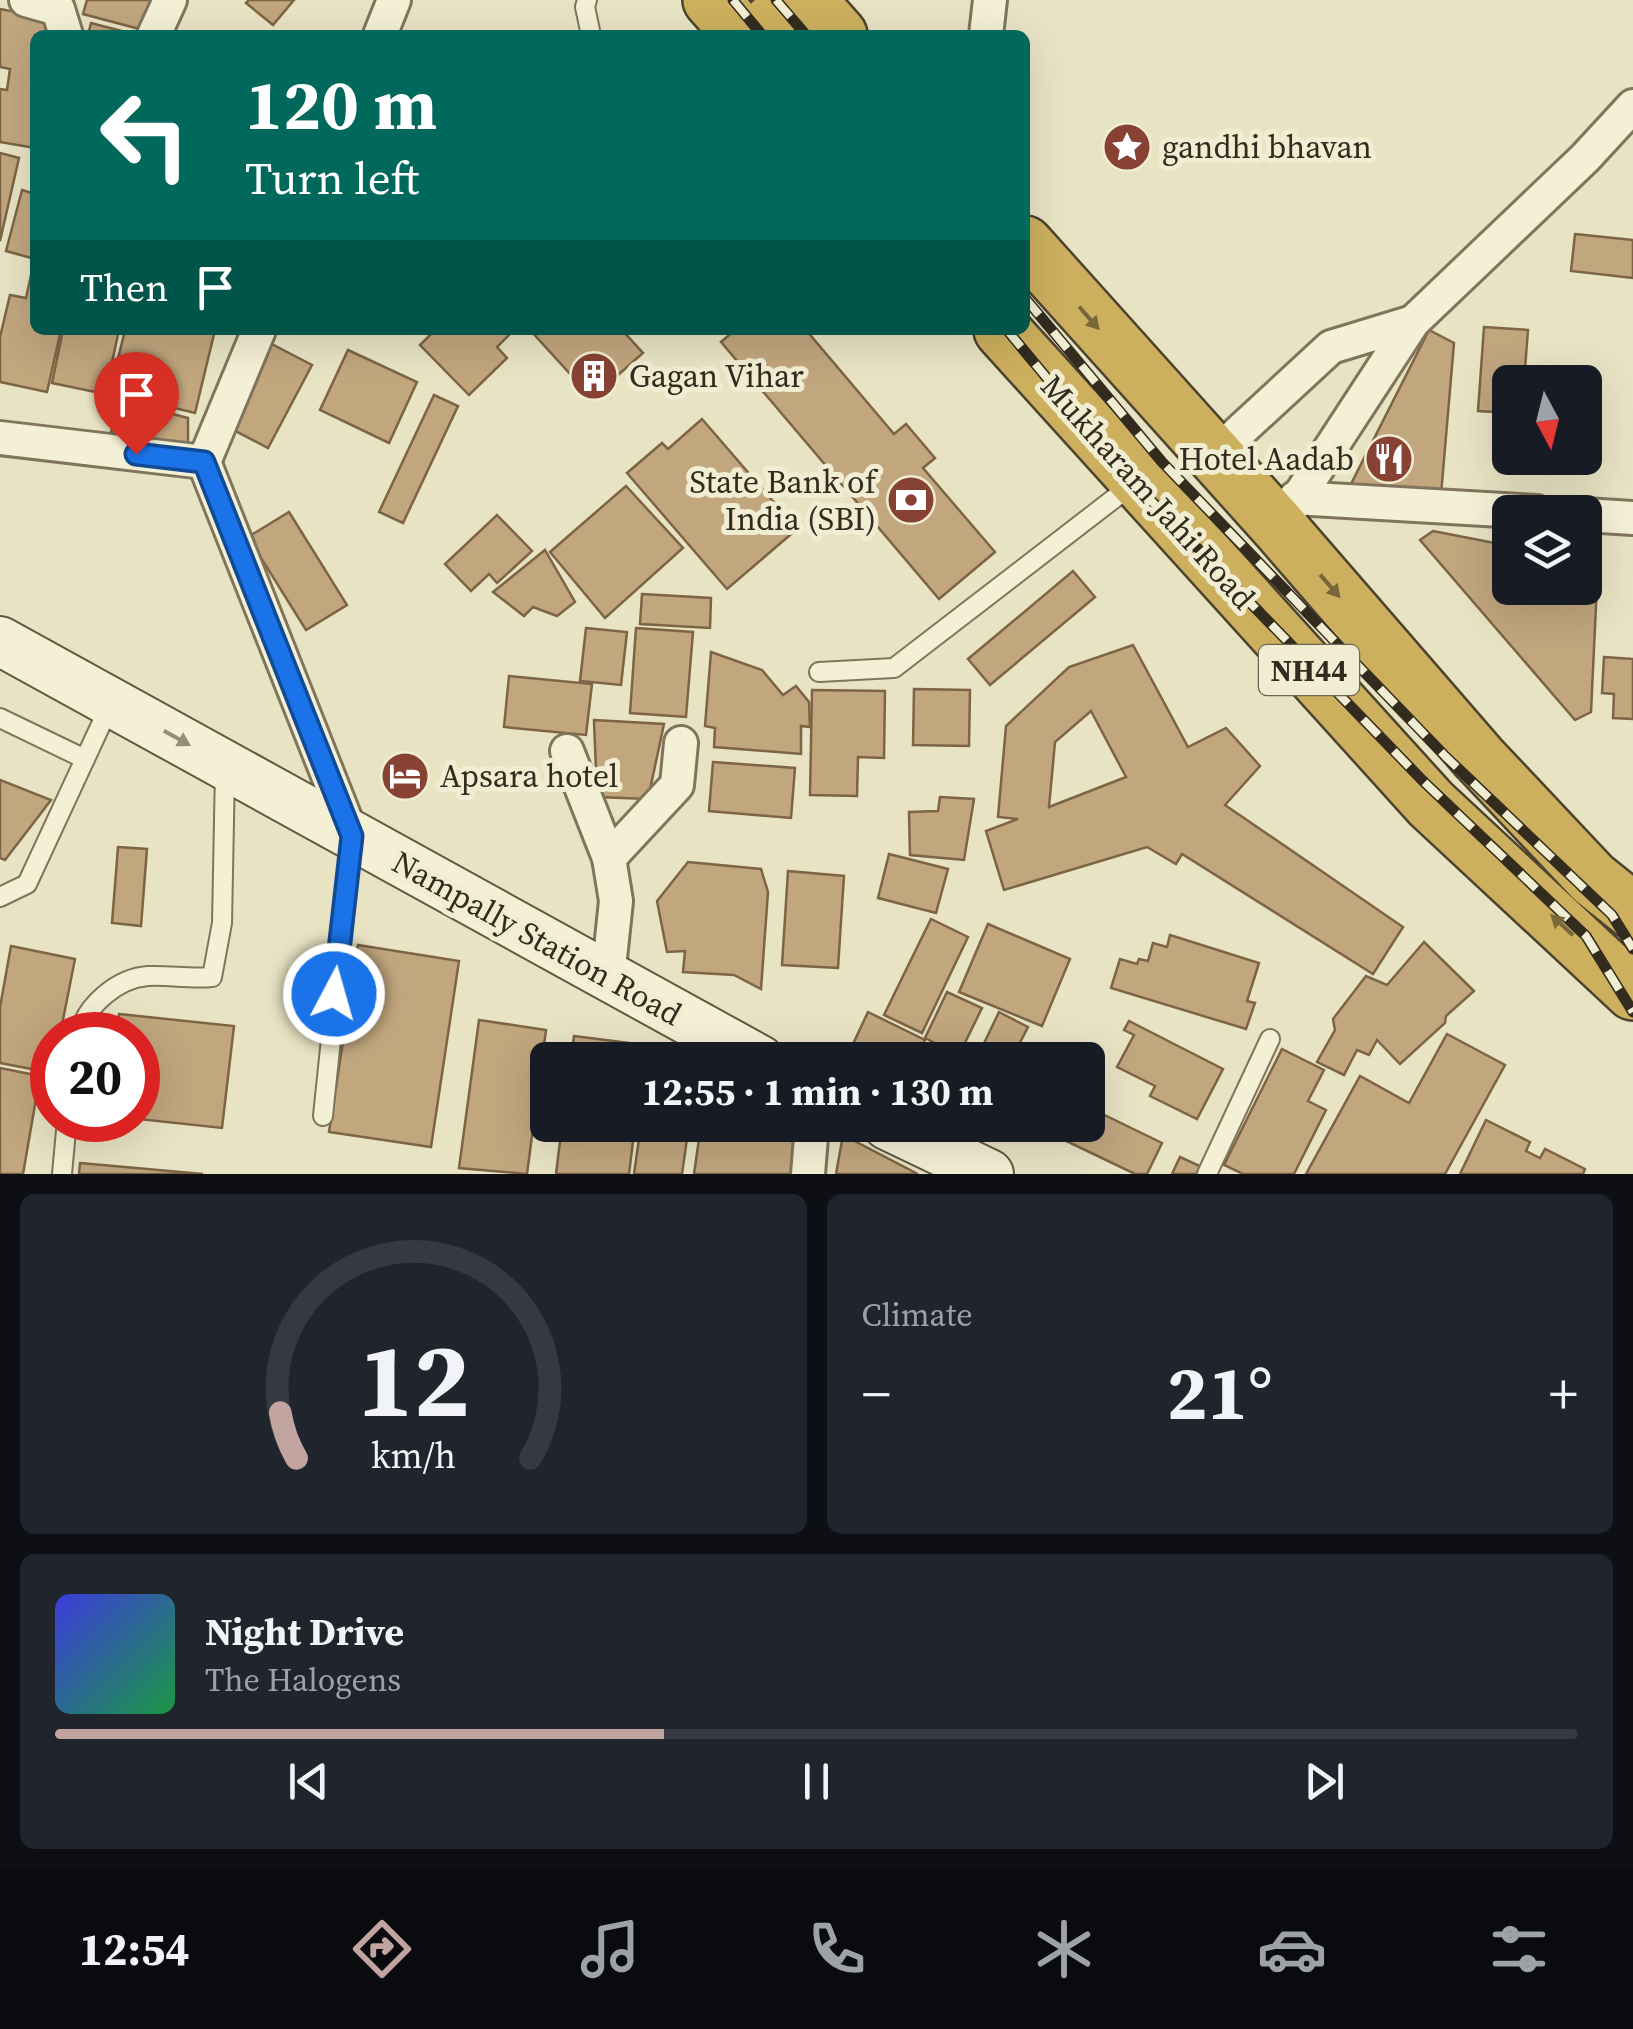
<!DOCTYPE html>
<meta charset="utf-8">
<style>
:root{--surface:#171b24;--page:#20242c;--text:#f1f3f6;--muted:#9ea1a6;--line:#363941;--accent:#c1a39f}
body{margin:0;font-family:"Source Serif 4",serif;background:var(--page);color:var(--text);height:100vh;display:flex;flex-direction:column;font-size:38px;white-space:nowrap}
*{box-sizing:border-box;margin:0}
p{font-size:32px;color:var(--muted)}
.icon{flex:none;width:55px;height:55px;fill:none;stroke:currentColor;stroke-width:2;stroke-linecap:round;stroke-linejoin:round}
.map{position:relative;height:1174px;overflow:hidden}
.panel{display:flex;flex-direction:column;gap:20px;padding:20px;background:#0d0f14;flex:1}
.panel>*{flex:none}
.hud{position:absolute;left:30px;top:30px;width:1000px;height:305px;border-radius:15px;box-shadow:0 10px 40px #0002;background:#00695c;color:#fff;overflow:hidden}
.needle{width:65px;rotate:173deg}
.buttons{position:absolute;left:1492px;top:365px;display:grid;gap:20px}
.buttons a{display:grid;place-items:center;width:110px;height:110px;border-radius:15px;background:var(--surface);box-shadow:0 10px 40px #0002;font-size:50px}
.speed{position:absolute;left:30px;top:1012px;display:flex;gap:20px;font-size:50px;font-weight:700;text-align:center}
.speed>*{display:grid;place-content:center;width:130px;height:130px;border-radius:50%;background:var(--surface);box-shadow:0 10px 40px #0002;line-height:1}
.speed .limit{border:15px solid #d22;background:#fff;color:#111}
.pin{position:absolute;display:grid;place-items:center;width:85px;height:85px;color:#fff;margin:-102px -42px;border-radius:50% 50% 50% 0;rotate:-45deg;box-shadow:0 0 10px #0007}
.pin .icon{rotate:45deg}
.me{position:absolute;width:110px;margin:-55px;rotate:6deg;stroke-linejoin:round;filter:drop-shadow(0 0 8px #0008)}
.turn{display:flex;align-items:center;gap:35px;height:210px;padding:0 50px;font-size:45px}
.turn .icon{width:130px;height:130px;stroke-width:2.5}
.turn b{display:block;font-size:70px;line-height:85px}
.then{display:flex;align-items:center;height:95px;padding:0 50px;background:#0003;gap:20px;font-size:38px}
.big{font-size:75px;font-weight:700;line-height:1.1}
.panel .widget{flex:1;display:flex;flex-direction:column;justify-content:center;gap:15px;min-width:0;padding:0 35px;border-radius:15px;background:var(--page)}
.panel .dial{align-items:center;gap:0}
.dial svg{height:260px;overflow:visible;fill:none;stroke:var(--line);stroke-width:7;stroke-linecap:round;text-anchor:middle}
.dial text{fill:var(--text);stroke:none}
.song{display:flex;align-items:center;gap:30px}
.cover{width:120px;height:120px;border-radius:15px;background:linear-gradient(135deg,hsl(240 70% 55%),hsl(140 70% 35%))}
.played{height:10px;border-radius:5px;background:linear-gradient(90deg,var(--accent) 40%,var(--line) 40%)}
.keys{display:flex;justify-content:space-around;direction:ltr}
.heat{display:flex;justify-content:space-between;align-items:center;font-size:55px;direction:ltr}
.panel .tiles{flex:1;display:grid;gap:20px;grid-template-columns:1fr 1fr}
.widget:last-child{grid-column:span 2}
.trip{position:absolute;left:530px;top:1042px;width:575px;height:100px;border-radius:15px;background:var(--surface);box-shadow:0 10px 40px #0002;font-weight:700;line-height:100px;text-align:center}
.dock{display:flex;height:160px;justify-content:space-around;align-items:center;background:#090b0e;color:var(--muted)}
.dock .icon{width:70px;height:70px}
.dock .on{color:var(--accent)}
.dock b{font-size:45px;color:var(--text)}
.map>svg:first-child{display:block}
</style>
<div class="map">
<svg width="1633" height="1174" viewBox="0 0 1633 1174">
<rect width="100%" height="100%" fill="#e8e3c3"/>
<g fill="#c1a67e" stroke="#7c6445" stroke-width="2.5" fill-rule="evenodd">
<polygon points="87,0 151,0 143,30 83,14"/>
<polygon points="249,0 294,0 273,25 246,3"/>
<polygon points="0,9 58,20 55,35 35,35 35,148 0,142 0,89 7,90 10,69 0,67"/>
<polygon points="91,23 137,35 88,35"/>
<polygon points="0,153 19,158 0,241"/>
<polygon points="22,190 35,194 35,259 6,251"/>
<polygon points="1575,234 1633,240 1633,278 1571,271"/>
<polygon points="31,275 35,276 35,330 61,330 47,392 0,382 0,337 10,295 26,298"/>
<polygon points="1484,327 1528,330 1524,382 1510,382 1510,413 1478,411"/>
<polygon points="63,330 119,330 105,394 52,383"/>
<polygon points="125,330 215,330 195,413 110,392"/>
<polygon points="435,330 514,330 497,347 507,358 469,395 420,345"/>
<polygon points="530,330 622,330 643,353 592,398"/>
<polygon points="735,330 806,330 894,434 906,424 935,458 923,468 995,552 939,599 721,342"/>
<polygon points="1429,330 1454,343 1441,495 1349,488"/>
<polygon points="266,341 312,365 268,448 222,424"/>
<polygon points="348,350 417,382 389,443 320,410"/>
<polygon points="434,395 458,406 403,523 379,512"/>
<polygon points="115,399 188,418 188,443 111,435"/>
<polygon points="702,419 797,529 727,589 627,473 662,443 668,449"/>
<polygon points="626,486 683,548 605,618 550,552"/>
<polygon points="289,512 347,605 306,630 248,537"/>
<polygon points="497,515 532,551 497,583 489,574 471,591 445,564"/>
<polygon points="1433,531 1510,546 1510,588 1585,588 1585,561 1598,563 1591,712 1575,720 1420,540"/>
<polygon points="545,550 575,602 557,616 533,607 524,616 493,592"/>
<polygon points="1073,571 1095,597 990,685 968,659"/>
<polygon points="642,594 711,598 710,628 640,624"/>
<polygon points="586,628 627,632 621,685 580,681"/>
<polygon points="636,628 693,632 686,717 630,713"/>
<path d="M1133,645L1188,747L1226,728L1260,766L1225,805L1403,927L1373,974L1182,854L1176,864L1147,847L1004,890L986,831L1018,819L998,817L1006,726L1069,667ZM1091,711L1126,777L1049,807L1055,742Z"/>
<polygon points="711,652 762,670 783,695 796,686 809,702 810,727 801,726 801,754 714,747 715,728 705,726"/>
<polygon points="1604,657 1633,659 1633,719 1613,718 1614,694 1602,693"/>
<polygon points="509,676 592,684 586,735 504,727"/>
<polygon points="914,689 970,690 969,746 913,745"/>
<polygon points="812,690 885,691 884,758 858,757 857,796 810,795"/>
<polygon points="594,720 664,724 648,799 597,797"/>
<polygon points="713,762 795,768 791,818 709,811"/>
<polygon points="0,780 51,800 5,860 0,858"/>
<polygon points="940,797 974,799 964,860 910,855 909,812 938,811"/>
<polygon points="118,847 147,849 141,926 112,923"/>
<polygon points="889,854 948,869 936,913 878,898"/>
<polygon points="688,862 761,869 768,892 761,989 734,975 683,972 685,951 667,952 657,901"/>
<polygon points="788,871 844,876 838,968 782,965"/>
<polygon points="931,919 968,937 922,1033 884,1015"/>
<polygon points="988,924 1070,959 1042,1026 959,992"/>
<polygon points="1170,935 1259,963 1247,1001 1255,1003 1246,1029 1111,988 1120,959 1137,964 1139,959 1148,961 1153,943 1167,947"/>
<polygon points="1424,942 1474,991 1446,1016 1445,1023 1400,1064 1377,1040 1369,1055 1357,1050 1344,1075 1317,1062 1335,1030 1333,1019 1366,976 1387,985"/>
<polygon points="358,945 459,961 431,1147 329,1132"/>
<polygon points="11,946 75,959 60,1035 52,1035 52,1073 0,1063 0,1007"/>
<polygon points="947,992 982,1008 959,1055 925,1038"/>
<polygon points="868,1012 925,1040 916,1060 886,1060 853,1044"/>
<polygon points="999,1012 1028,1027 1011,1060 976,1060"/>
<polygon points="119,1014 234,1026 222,1128 138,1119 138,1035 117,1035"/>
<polygon points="479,1020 546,1030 527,1174 459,1168"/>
<polygon points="1129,1021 1223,1069 1197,1119 1150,1096 1155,1086 1117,1067 1134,1035 1124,1030"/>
<polygon points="1447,1034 1505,1065 1445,1174 1306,1174 1360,1076 1409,1103"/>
<polygon points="574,1036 646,1045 644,1060 571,1060"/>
<polygon points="1282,1049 1324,1070 1308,1101 1326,1110 1294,1174 1243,1174 1224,1165"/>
<polygon points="0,1068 40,1076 23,1174 0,1174"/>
<polygon points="1088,1107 1162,1143 1147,1174 1135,1174 1033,1125 1088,1125"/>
<polygon points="1486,1120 1530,1142 1526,1151 1540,1158 1545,1149 1585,1169 1583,1174 1460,1174"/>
<polygon points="562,1125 635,1125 629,1174 556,1174"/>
<polygon points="641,1125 689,1125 682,1174 634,1174"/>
<polygon points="701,1125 799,1125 793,1174 694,1174"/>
<polygon points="843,1135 918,1174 836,1174"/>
<polygon points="1180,1157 1202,1167 1198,1174 1172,1174"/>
<polygon points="80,1163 203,1174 79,1174"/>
</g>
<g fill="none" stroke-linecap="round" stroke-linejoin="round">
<g stroke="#80755c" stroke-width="22">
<g id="lane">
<polyline points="587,0 585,7 591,35"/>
<polyline points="819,672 894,668 1133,484"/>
<polyline points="0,718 85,759"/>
<polyline points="0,897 27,884 111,703"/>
<path d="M80,1035C84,1006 118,978 148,976C169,975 190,979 212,977L222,923L225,769"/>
<polyline points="323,1116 352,837"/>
<polyline points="62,1174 67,1120"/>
<polyline points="1207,1174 1270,1039"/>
</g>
</g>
<g stroke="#80755c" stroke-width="38">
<g id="street">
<polyline points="26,0 58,9 66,35"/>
<polyline points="154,35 170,0"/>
<polyline points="380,35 394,0"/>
<polyline points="986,35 990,0"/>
<polyline points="0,438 204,462 352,836"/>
<polyline points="1213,456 1331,347 1413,322"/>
<polyline points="204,462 259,330"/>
<polyline points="1295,498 1537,512"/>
<polyline points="1585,515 1633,518"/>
<polyline points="1279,527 1413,322 1585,158 1633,106"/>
<polyline points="567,751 609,858 616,901 608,977"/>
<polyline points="609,858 677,785 681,743"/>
<polyline points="808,1174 812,1125"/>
</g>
</g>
<g stroke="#625740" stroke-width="52">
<g id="secondary">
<polyline points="0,641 760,1060"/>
<polyline points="887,1125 989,1174"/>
</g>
</g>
<g stroke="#4e4330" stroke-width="60">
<g id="highway">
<polyline points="711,0 742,35"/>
<polyline points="808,0 839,35"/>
<polyline points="758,35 795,0"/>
<polyline points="1025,244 1279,527 1479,758 1593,879 1633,911"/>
<polyline points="1002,330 1431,804 1633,992"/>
</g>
</g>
<use href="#lane" stroke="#f4f0d5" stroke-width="18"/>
<use href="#street" stroke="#f4f0d5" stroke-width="32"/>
<use href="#secondary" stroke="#f4f0d5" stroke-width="48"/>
<use href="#highway" stroke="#cdb05e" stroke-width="55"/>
<g stroke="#322b1e" stroke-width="11">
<g id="rail">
<polyline points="733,0 762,35"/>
<polyline points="776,0 806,35"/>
<polyline points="1025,298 1162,462 1446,757 1612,915 1633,949"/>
<polyline points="1007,330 1136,485 1423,781 1586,936 1633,1012"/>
</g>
</g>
<use href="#rail" stroke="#f0edd2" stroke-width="8" stroke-dasharray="22" stroke-linecap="butt"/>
</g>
<defs><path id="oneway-solid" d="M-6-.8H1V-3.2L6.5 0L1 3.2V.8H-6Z" transform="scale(2.5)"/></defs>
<g fill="#78673b">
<use href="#oneway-solid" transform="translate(1089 318) rotate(49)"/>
<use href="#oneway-solid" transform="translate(1330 586) rotate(49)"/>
<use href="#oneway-solid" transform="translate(1562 925) rotate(-137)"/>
</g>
<use fill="#938e7a" href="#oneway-solid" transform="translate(177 738) rotate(29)"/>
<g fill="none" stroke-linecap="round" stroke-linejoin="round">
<g stroke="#114b97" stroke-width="25">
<polyline id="route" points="136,454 204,462 352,836 334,994"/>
</g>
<use href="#route" stroke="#1a73e8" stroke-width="18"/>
</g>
<defs>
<g id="sight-disc" transform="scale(2.5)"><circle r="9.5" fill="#874234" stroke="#f0edd2"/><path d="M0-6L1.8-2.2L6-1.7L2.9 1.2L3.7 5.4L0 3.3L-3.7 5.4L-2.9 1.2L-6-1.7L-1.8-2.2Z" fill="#fff"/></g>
<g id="building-disc" transform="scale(2.5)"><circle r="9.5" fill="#874234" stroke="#f0edd2"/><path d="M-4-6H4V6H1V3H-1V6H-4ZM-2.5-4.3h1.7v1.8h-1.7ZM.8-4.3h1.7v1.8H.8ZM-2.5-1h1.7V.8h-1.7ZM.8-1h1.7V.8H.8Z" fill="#fff"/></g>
<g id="restaurant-disc" transform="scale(2.5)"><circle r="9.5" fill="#874234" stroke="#f0edd2"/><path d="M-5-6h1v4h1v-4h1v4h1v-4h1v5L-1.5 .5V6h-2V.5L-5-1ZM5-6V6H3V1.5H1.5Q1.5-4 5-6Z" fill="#fff"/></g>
<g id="bank-disc" transform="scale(2.5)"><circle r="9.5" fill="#874234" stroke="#f0edd2"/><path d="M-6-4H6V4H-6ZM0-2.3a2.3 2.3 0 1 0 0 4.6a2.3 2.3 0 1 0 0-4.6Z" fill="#fff"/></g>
<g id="hotel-disc" transform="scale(2.5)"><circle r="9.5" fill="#874234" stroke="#f0edd2"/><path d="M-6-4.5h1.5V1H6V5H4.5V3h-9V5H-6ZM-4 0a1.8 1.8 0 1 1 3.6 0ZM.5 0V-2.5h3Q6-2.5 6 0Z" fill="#fff"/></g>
</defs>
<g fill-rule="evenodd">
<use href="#sight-disc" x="1127" y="147"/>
<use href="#building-disc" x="594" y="376"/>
<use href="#restaurant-disc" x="1389" y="459"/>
<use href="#bank-disc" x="911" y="500"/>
<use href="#hotel-disc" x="405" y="776"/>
</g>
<g text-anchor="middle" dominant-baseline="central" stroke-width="10" stroke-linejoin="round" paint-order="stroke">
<rect fill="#f0edd2" stroke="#6b6554" stroke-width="2.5" x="1259" y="645" width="100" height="50" rx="8"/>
<g font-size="30" font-weight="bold" fill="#322b1e">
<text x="1309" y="670">NH44</text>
</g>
<g font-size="32" fill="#322b1e" stroke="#f0edd2" text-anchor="start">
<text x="1162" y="147">gandhi bhavan</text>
<text x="629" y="376">Gagan Vihar</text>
<text x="1354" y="459" text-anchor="end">Hotel Aadab</text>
<text x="876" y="482" text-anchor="end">State Bank of<tspan x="876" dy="37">India (SBI)</tspan></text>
<text x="440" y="776">Apsara hotel</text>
</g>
<g font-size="32" fill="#322b1e" stroke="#f0edd2">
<text transform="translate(1148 492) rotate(48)">Mukharam Jahi Road</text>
<text transform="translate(537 938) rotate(29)">Nampally Station Road</text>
</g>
</g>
</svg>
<div class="buttons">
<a><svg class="needle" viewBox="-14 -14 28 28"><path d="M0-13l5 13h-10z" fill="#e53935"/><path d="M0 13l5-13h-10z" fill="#9ea1a6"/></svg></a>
<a><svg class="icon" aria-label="layers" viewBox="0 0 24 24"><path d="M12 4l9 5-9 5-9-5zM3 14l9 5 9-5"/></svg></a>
</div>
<div class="speed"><div class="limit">20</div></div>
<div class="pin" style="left:136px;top:454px;background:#d93025"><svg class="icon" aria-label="arrive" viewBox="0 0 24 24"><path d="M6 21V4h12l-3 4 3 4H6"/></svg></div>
<svg class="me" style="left:334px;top:994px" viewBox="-20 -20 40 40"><circle r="17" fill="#1a73e8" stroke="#fff" stroke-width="3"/><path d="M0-11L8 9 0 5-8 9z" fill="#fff"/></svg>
<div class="trip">12:55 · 1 min · 130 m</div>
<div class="hud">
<div class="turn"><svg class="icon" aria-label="left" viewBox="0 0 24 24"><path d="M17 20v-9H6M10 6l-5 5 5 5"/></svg><div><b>120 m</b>Turn left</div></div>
<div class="then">Then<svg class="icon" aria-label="arrive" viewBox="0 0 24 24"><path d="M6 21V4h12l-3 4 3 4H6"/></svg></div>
</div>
</div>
<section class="panel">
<div class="tiles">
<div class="widget dial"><svg viewBox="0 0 100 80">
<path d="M14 69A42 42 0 1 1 86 69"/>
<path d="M14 69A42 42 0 0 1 9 55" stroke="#c1a39f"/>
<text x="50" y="56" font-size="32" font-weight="700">12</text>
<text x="50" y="72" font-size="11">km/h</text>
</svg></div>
<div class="widget"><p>Climate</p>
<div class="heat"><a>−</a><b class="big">21°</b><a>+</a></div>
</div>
<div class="widget">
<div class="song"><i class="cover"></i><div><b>Night Drive</b><p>The Halogens</p></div></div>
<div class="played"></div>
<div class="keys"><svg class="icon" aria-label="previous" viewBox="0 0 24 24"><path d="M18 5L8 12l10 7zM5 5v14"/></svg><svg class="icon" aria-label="pause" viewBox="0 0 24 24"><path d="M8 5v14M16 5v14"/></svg><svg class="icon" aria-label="next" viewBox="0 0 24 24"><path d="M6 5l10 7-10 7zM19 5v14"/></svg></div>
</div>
</div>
</section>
<nav class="dock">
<b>12:54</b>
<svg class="icon on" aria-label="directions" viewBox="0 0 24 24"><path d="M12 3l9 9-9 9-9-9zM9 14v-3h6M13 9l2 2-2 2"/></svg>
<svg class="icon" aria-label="music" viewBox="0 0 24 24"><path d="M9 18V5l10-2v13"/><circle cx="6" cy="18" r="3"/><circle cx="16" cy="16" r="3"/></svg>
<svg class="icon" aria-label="phone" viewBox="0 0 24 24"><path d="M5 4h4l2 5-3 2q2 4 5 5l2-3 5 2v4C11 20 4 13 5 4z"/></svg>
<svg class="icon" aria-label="climate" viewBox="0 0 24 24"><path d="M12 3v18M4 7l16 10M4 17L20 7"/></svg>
<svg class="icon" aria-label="car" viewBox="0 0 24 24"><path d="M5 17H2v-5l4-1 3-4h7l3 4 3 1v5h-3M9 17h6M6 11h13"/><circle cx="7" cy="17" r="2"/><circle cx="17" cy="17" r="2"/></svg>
<svg class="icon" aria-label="filters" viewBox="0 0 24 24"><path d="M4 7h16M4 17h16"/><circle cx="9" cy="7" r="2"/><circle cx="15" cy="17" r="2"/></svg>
</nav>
